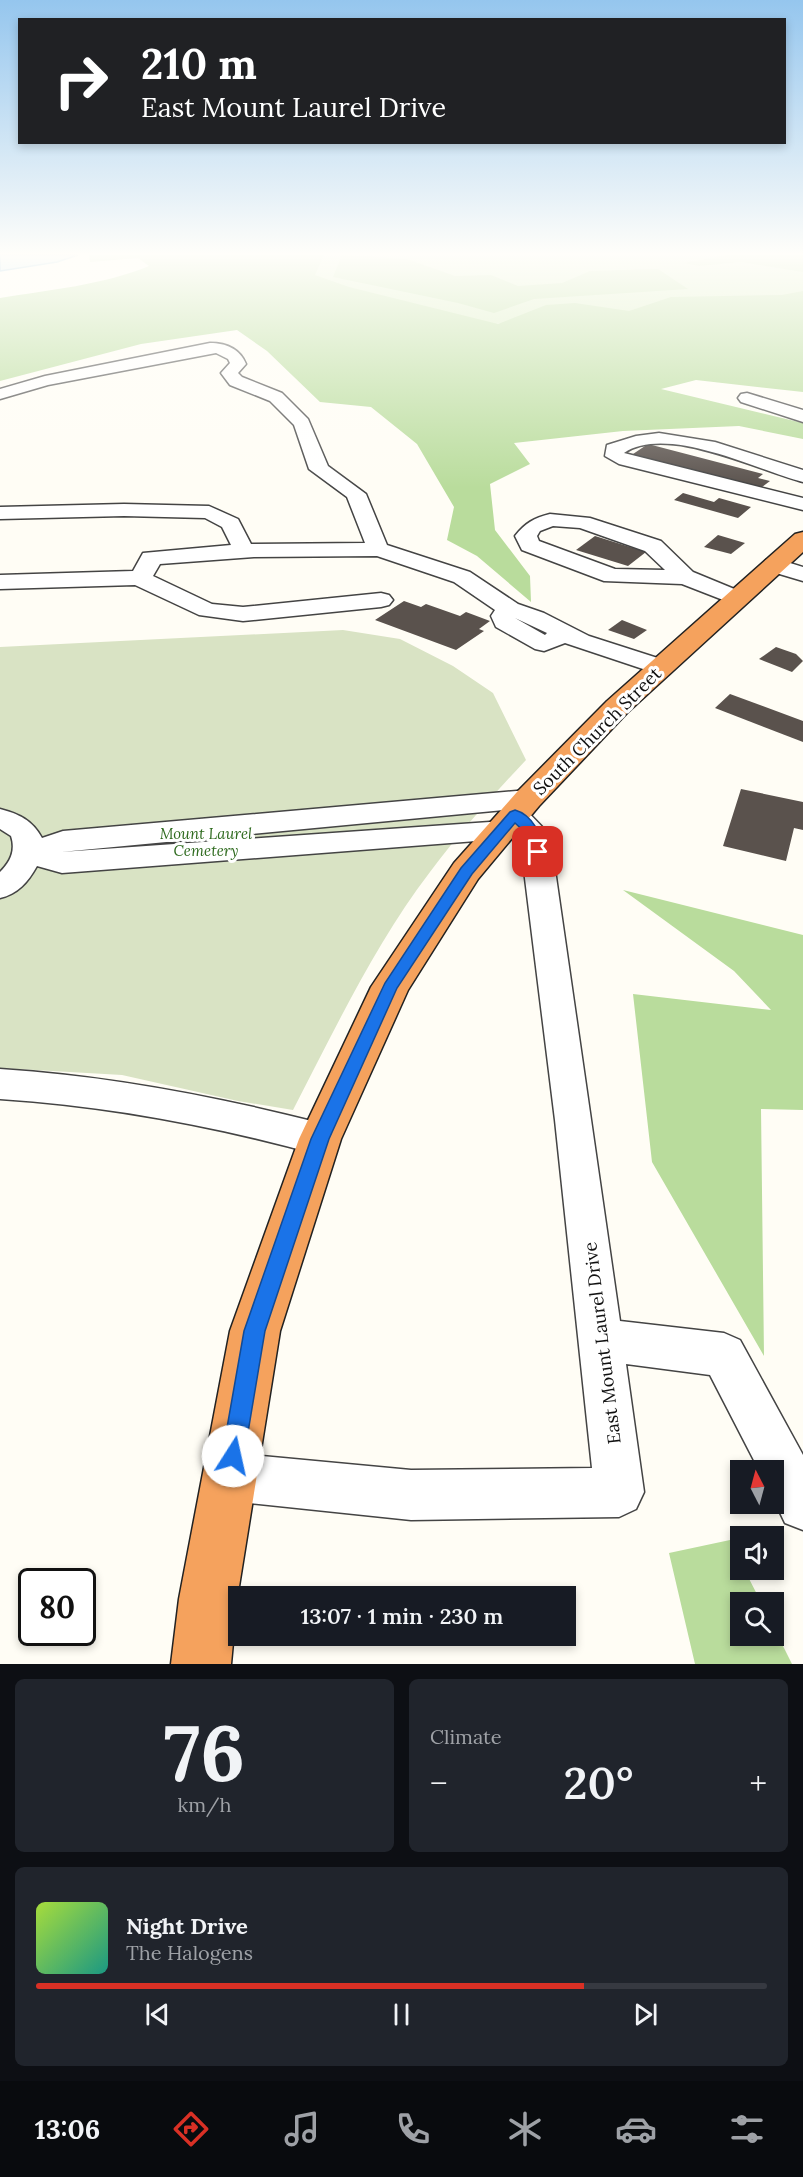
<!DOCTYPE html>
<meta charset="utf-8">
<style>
:root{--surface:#171b24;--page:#20242c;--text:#f1f3f6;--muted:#9ea1a6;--line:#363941;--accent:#d93025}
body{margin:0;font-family:Lora,serif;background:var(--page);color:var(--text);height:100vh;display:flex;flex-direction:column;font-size:22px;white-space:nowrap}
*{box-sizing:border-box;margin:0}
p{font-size:20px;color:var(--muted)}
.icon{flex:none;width:33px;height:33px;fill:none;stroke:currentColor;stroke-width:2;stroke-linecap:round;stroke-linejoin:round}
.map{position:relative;height:1664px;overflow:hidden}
.side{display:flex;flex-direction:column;gap:15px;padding:15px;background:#0d0f14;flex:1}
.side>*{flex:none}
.banner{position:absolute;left:18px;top:18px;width:768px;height:126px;border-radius:0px;box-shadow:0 3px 9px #0003;background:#202124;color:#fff;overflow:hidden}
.needle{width:39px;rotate:354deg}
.buttons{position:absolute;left:730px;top:1460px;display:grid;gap:12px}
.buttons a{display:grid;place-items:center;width:54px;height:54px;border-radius:0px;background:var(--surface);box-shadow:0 3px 9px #0003;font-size:30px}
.speed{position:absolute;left:18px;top:1568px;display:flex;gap:12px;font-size:30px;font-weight:700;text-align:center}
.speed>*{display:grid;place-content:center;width:78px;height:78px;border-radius:50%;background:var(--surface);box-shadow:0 3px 9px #0003;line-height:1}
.speed .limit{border:3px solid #111;border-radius:9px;background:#fff;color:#111}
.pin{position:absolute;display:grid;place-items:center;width:51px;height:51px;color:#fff;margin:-26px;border-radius:12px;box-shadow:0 3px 9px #0006}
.me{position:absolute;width:66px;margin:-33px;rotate:10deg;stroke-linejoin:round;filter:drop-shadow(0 0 4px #0008)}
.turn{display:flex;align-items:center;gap:21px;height:126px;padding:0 24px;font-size:27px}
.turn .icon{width:78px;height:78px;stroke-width:2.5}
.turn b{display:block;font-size:42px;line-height:51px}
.big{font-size:45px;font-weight:600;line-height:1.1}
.side .card{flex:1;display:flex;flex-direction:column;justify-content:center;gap:9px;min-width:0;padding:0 21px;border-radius:9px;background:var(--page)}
.side .dial{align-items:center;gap:0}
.dial b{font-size:78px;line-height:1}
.song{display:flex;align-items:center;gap:18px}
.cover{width:72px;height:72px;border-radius:9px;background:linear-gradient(135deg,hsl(80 70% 55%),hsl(170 70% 35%))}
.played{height:6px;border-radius:3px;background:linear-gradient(90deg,var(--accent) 75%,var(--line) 75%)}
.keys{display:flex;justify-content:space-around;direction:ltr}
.heat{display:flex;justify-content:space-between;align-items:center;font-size:33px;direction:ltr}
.side .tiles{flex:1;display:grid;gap:15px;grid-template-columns:1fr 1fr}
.card:last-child{grid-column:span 2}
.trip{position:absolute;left:228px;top:1586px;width:348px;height:60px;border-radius:0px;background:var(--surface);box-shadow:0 3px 9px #0003;font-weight:600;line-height:60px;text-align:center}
.menu{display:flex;height:96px;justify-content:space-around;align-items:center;background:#090b0e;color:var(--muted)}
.menu .icon{width:42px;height:42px}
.menu .on{color:var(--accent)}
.menu b{font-size:27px;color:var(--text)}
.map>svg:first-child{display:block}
</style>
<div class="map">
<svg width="803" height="1664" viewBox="0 0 803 1664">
<rect width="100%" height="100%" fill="#fffdf5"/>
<polygon fill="#d5ebbd" points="247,255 803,255 803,297 405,332"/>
<g fill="#b9dc9c">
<path d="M89,255H324L315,275L349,287L498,324L546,305L575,303L629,311L671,297L782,295L803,291V392L696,380L661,389L803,423V439L739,426L623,431L514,443L530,464L490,484L495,530L530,576L531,602L477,556L447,540L454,507L417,444L371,407L320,402L267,351L237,330L141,344L0,381V298C49,290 103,285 149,266L138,258L90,262Z"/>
<polygon points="342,255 407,259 455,276 491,275 518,286 562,283 590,271 658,269 688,289 534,299 494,313 458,303 333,277"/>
<polygon points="727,255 803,255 803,272 741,262 699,266 684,263"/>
<polygon points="623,890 803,935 803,1110 761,1109 764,1356 652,1162 633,994 771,1010 734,971"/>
<polygon points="730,1540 741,1562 741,1569 744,1569 761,1602 741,1602 741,1635 774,1635 774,1628 792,1664 695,1664 669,1553"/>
</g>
<path fill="#d9e3c4" d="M343,630L400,639L453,666L493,693L526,760C492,796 460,832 430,872C375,944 335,1029 293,1110L238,1101L122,1075L0,1068V647Z"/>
<polygon fill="#b9e0f7" stroke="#3f96cf" stroke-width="1.5" points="0,255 78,255 57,262 0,271"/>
<g fill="#5a524d">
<polygon points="648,444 763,474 758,478 770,481 758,490 630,456"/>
<polygon points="683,493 714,502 719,498 751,507 738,518 674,500"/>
<polygon points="718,535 745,543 731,554 704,547"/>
<polygon points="595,536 646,552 628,566 576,550"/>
<polygon points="404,601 421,607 426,604 460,616 466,612 490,621 479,629 484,631 456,650 375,620"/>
<polygon points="622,620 647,630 634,639 608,630"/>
<polygon points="776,647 796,654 803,661 792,672 759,659"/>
<polygon points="730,694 803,721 803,742 715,708"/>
<polygon points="741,789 803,802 803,830 794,828 786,861 723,846"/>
</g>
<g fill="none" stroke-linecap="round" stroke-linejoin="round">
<g stroke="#444" stroke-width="3">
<g id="minor">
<path d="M210,343C226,343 240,349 246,364L238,373L242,377L282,393L308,419L328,466L366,494L387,545L470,572L518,604L544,613L589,636L670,662L674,667L670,672L661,675L565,643L544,651L535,649L496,627L491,616L495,610L454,582L377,556L254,557L160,564L153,576L212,604L243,607L381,593L389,595L393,600L389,605L381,607L243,621L199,615L135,585L0,589V575L133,571L143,553L231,545L222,527L205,518L124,516L0,519V507L124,504L209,506L238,519L251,544L365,543L347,497L309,469L294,425L270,401L230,385L221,373L230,363L228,359L216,353L48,385L0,399V389L45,376ZM515,618L547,633L545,635Z"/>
<polygon points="747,393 803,410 803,422 741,402 738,398 741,394"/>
<path d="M659,433L715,442L803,470V482C757,470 667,424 624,453L803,498V510L619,464L605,456L607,445L636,436Z"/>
<path d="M550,514L590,518L661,541L693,572L744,593L748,598L744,603L736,605L682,584L604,581L522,550L515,536C525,523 534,518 550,514ZM553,526L580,528L645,551L665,570L615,569L539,541L537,536L540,531Z"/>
<polygon points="774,558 803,567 803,581 766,570 763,565 766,560"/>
<path d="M528,790L538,793L543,799L538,805L524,808L550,835L620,1321L724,1333L740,1340L803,1455V1530L785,1523L774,1500V1470H759L710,1375L626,1364L644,1492L636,1509L619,1517L411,1520L230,1501L213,1494L206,1477L213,1460L230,1453L411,1470L592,1468L555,1120L520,838L515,832L513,837L502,839L62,873L37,866C28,882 18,894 0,898V872C10,862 16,851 11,836L0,829V809C19,814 32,820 42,838L63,831ZM504,810L500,815L504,821L61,852Z"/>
<path d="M0,1069C109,1076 214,1096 320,1123L334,1128L339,1139L334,1150L320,1155C214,1126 109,1106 0,1099Z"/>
</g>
</g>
<g stroke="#222" stroke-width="3">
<polygon id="highway" points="803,532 803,552 627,713 539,806 478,879 408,990 341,1139 280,1331 237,1599 231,1664 171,1664 179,1599 230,1331 299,1139 371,987 454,863 517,792 607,701 795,534"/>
</g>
<use href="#minor" fill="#fff" fill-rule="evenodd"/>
<use href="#highway" fill="#f5a25d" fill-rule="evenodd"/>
</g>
<linearGradient id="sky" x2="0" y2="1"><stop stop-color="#95c6ee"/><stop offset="0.52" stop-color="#fffefa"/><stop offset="1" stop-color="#fffefa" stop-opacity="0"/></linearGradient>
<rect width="803" height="488" fill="url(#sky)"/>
<path fill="#1a73e8" stroke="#114b97" stroke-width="1.5" d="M515,810C533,815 542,836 545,852L543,855H533L529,836L515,823L472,874L397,988L329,1139L265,1331L244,1456L241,1464L233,1467L225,1464L222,1456L244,1331L311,1139L385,983L461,868L510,812Z"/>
<g text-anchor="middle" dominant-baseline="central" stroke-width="6" stroke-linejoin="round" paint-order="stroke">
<g font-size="15" font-style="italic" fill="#2f6b1f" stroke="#fff">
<text x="206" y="833">Mount Laurel<tspan x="206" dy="17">Cemetery</tspan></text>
</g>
<g font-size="18" fill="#111" stroke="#fff">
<text transform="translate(597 731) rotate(-45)">South Church Street</text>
<text transform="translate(602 1343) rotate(-97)">East Mount Laurel Drive</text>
</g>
</g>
</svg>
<div class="buttons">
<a><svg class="needle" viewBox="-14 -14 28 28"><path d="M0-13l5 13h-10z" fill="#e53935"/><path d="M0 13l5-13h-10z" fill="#9ea1a6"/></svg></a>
<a><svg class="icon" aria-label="sound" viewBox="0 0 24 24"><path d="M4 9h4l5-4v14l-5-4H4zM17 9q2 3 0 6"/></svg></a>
<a><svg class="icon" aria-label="search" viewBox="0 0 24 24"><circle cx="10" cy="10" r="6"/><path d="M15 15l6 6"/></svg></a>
</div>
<div class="speed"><div class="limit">80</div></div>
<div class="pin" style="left:538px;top:852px;background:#d93025"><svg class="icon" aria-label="arrive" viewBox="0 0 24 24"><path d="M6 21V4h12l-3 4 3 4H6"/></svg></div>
<svg class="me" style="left:233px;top:1456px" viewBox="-20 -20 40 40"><circle r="19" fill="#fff"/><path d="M0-13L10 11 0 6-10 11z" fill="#1a73e8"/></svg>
<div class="trip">13:07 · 1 min · 230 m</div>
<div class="banner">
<div class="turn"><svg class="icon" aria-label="right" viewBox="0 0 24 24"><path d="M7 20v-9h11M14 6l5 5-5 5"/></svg><div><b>210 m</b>East Mount Laurel Drive</div></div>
</div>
</div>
<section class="side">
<div class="tiles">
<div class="card dial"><b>76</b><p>km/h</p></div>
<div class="card"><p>Climate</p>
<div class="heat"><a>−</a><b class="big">20°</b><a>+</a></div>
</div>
<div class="card">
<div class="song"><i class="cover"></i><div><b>Night Drive</b><p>The Halogens</p></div></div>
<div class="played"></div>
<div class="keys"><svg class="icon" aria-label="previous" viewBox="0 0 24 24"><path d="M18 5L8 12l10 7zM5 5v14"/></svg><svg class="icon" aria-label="pause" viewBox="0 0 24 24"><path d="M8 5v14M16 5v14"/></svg><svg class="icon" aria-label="next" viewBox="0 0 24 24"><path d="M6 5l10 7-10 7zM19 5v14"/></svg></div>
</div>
</div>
</section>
<nav class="menu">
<b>13:06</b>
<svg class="icon on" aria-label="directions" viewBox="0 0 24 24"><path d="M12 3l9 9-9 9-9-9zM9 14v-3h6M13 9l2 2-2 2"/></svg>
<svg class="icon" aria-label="music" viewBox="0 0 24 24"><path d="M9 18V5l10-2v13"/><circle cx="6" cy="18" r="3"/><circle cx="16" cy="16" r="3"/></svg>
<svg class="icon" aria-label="phone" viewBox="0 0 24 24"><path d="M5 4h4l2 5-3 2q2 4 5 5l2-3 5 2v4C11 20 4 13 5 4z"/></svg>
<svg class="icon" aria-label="climate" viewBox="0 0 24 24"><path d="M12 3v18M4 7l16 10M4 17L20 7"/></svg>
<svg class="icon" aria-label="car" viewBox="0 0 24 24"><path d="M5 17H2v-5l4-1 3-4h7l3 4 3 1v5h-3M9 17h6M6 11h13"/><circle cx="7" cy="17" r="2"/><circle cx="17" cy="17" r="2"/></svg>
<svg class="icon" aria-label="filters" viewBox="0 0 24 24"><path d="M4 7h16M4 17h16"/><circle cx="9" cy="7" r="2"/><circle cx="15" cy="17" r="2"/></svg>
</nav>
